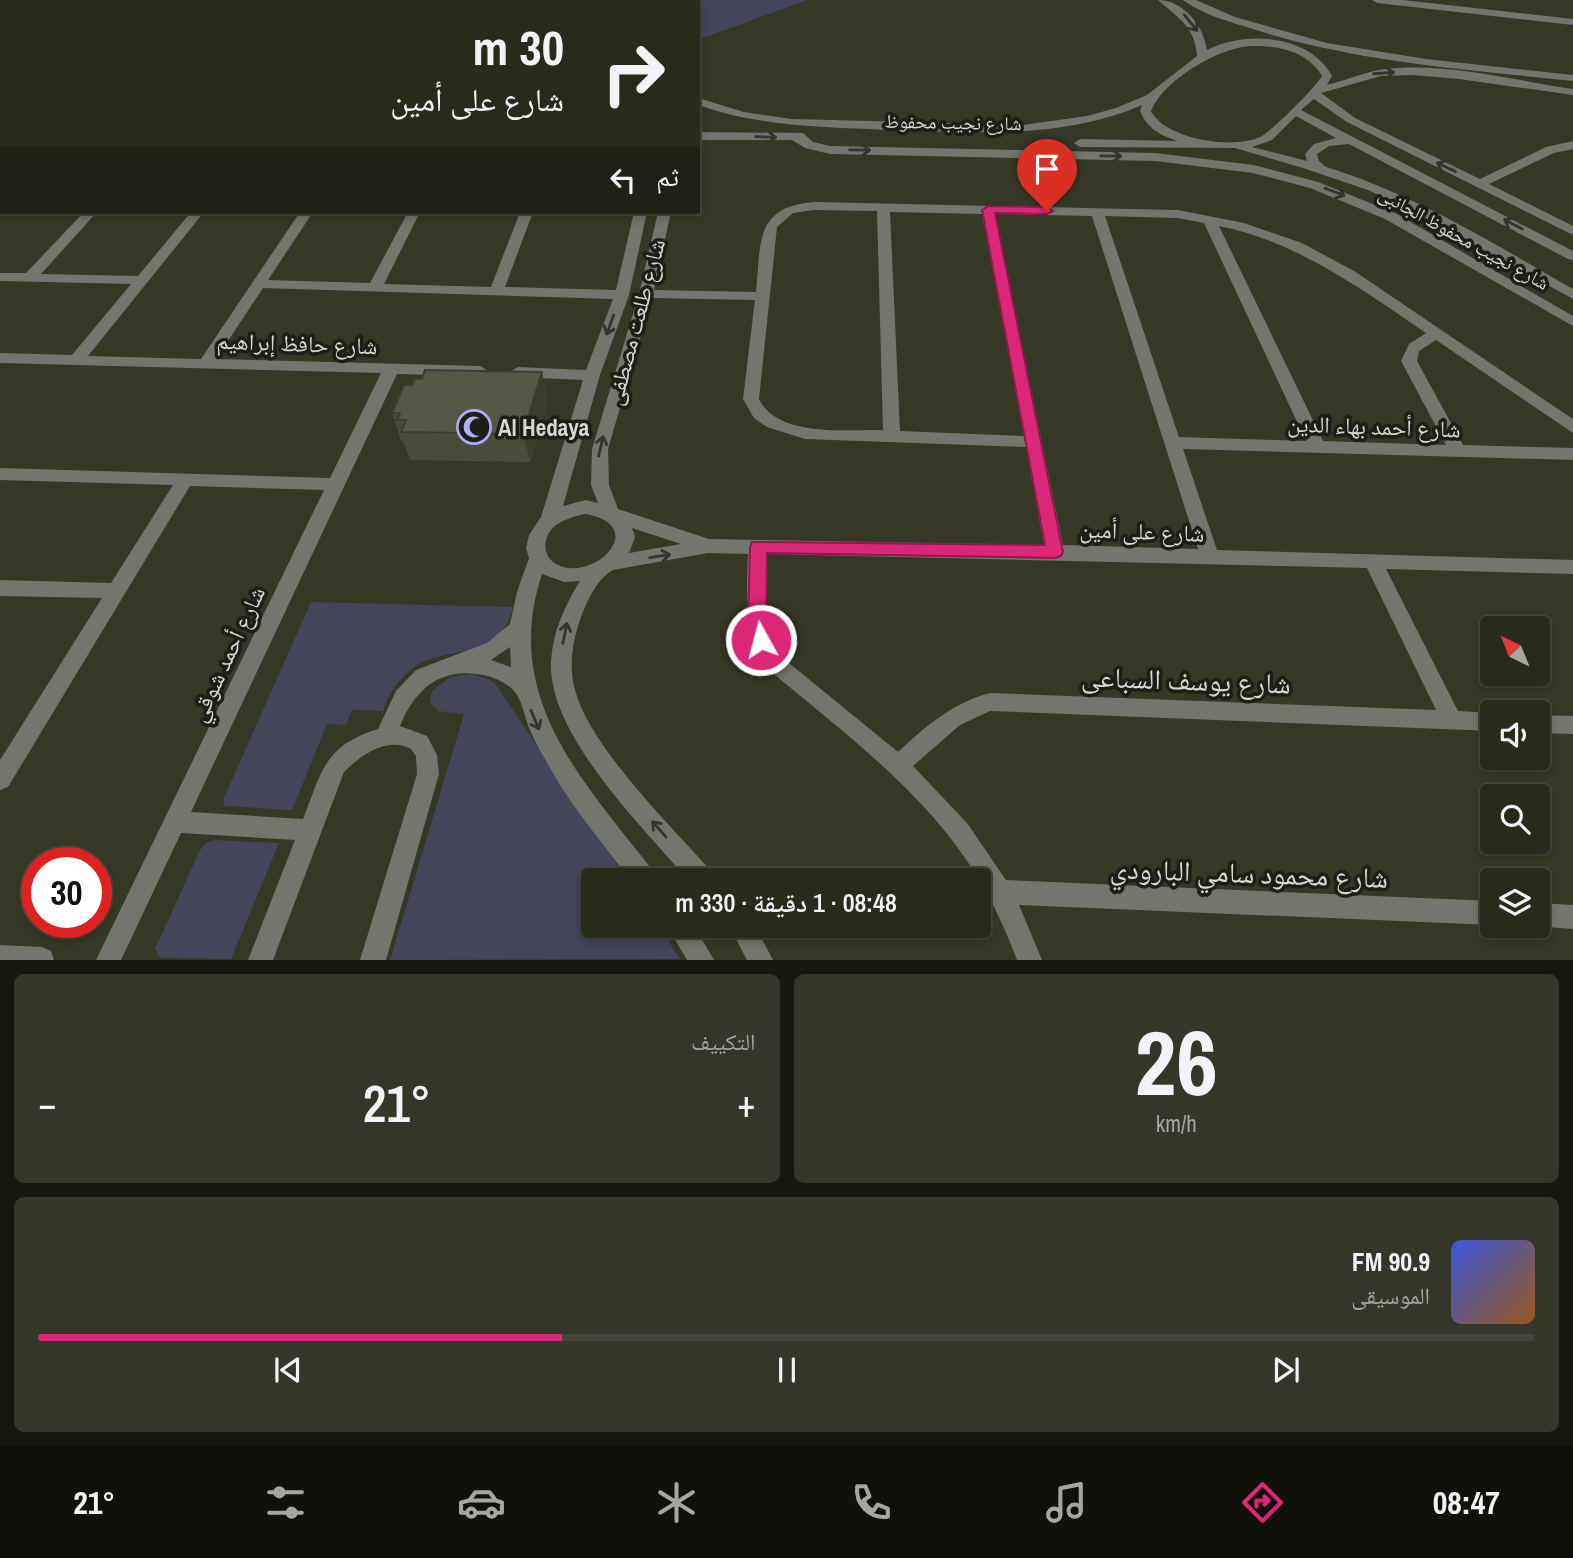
<!DOCTYPE html>
<html lang="ar">
<meta charset="utf-8">
<style>
:root{--surface:#282a1c;--page:#343629;--text:#f1f3f6;--muted:#a5a7a3;--line:#44463b;--accent:#db2777}
body{margin:0;font-family:"Archivo Narrow","Noto Naskh Arabic",sans-serif;background:var(--page);color:var(--text);direction:rtl;height:100vh;display:flex;flex-direction:column;font-size:26px;white-space:nowrap}
*{box-sizing:border-box;margin:0}
p{font-size:23px;color:var(--muted)}
.icon{flex:none;width:38px;height:38px;fill:none;stroke:currentColor;stroke-width:2;stroke-linecap:round;stroke-linejoin:round}
.map{position:relative;height:960px;overflow:hidden;direction:ltr}
.sheet{display:flex;flex-direction:column;gap:14px;padding:14px;background:#16170f;flex:1}
.sheet>*{flex:none}
.top-card{position:absolute;left:0px;top:0px;width:700px;height:214px;box-shadow:0 4px 10px #0003,0 0 0 2px var(--line);direction:rtl;background:#282a1c;color:var(--text);overflow:hidden}
.needle{width:46px;rotate:317deg}
.controls{position:absolute;left:1480px;top:616px;display:grid;gap:14px}
.controls a{display:grid;place-items:center;width:70px;height:70px;border-radius:7px;background:var(--surface);box-shadow:0 4px 10px #0003,0 0 0 2px var(--line);font-size:35px}
.speed{position:absolute;left:21px;top:847px;display:flex;gap:14px;font-size:35px;font-weight:700;text-align:center}
.speed>*{display:grid;place-content:center;width:91px;height:91px;border-radius:50%;background:var(--surface);box-shadow:0 4px 10px #0003,0 0 0 2px var(--line);line-height:1}
.speed .limit{border:10px solid #d22;background:#fff;color:#111}
.pin{position:absolute;display:grid;place-items:center;width:60px;height:60px;color:#fff;margin:-72px -30px;border-radius:50% 50% 50% 0;rotate:-45deg;box-shadow:0 0 7px #0007}
.pin .icon{rotate:45deg}
.me{position:absolute;width:77px;margin:-38px;rotate:353deg;stroke-linejoin:round;filter:drop-shadow(0 0 5px #0008)}
.turn{display:flex;align-items:center;gap:24px;height:147px;padding:0 21px;font-size:32px}
.turn .icon{width:91px;height:91px;stroke-width:2.5}
.turn b{display:block;font-size:49px;line-height:60px}
.then{display:flex;align-items:center;height:66px;padding:0 21px;background:#0003;gap:14px;font-size:26px}
.big{font-size:52px;font-weight:600;line-height:1.1}
.sheet .card{flex:1;display:flex;flex-direction:column;justify-content:center;gap:10px;min-width:0;padding:0 24px;border-radius:10px;background:var(--page)}
.sheet .dial{align-items:center;gap:0}
.dial b{font-size:91px;line-height:1}
.song{display:flex;align-items:center;gap:21px}
.cover{width:84px;height:84px;border-radius:10px;background:linear-gradient(135deg,hsl(230 70% 55%),hsl(30 70% 35%))}
.played{height:7px;border-radius:4px;background:linear-gradient(90deg,var(--accent) 35%,var(--line) 35%)}
.keys{display:flex;justify-content:space-around;direction:ltr}
.heat{display:flex;justify-content:space-between;align-items:center;font-size:38px;direction:ltr}
.sheet .tiles{flex:1;display:grid;gap:14px;grid-template-columns:1fr 1fr}
.card:last-child{grid-column:span 2}
.trip{position:absolute;left:581px;top:868px;width:410px;height:70px;border-radius:7px;background:var(--surface);box-shadow:0 4px 10px #0003,0 0 0 2px var(--line);font-weight:600;line-height:70px;text-align:center;direction:rtl}
.dock{display:flex;height:112px;justify-content:space-around;align-items:center;background:#10110b;color:var(--muted)}
.dock .icon{width:49px;height:49px}
.dock .current{color:var(--accent)}
.dock b{font-size:32px;color:var(--text)}
.map>svg:first-child{display:block}
</style>
<div class="map">
<svg width="1573" height="960" viewBox="0 0 1573 960">
<rect width="100%" height="100%" fill="#353825"/>
<g fill="#44445a">
<polygon points="0,0 807,0 698,40 698,2 2,2 0,15"/>
<path d="M311,602L513,607C502,654 466,648 430,659C408,667 390,688 383,711L352,710L346,725L327,724L292,810L225,806L223,800Z"/>
<polygon points="474,674 494,682 628,880 593,880 593,926 659,926 680,959 390,960 464,714 438,711 430,703 432,691 450,677"/>
<polygon points="215,840 279,843 231,959 160,958 155,949 200,850 206,843"/>
</g>
<g fill="none" stroke-linecap="round" stroke-linejoin="round">
<g fill="#74756c" fill-rule="evenodd">
<path d="M1158,0C1183,0 1204,26 1207,50C1246,30 1310,35 1332,76L1327,85C1347,80 1365,72 1385,69C1446,62 1512,80 1573,89V95L1459,79L1413,75L1381,76L1321,93L1355,118L1480,179L1546,147L1573,141V149L1554,153L1489,184L1573,226V235L1347,122L1314,99L1301,110L1573,251V260L1568,259L1349,144L1329,146L1317,154L1319,161L1326,167C1414,194 1493,243 1573,289V299L1409,209L1368,190L1303,168L1235,148L1080,147L1074,143L1080,139L1178,141C1159,135 1148,129 1140,111L1142,105C1062,140 974,132 889,130C824,127 760,127 698,105V98L744,112L792,119L1023,125L1087,116L1116,108L1147,95L1197,56C1195,26 1178,18 1158,0ZM1249,46C1276,45 1307,50 1322,76C1315,88 1272,131 1260,137C1233,150 1165,139 1151,111C1163,81 1216,49 1249,46ZM1296,116L1336,138L1314,144L1305,154L1307,161L1252,147L1272,140Z"/>
<path d="M1183,0H1196L1235,17L1327,43L1426,59L1573,75V81C1463,69 1352,62 1247,27C1226,21 1200,13 1183,0Z"/>
<polygon points="1372,0 1403,0 1573,19 1573,25 1377,3"/>
<polygon points="0,54 2,54 0,61"/>
<polygon points="0,81 2,81 0,88"/>
<polygon points="0,123 2,123 0,131"/>
<polygon points="698,132 803,133 813,142 830,146 1155,153 1254,165 1318,182 1395,213 1573,316 1573,326 1385,219 1310,188 1253,173 1155,161 830,154 805,148 792,140 698,140"/>
<polygon points="2,190 2,199 0,200 0,191"/>
<path d="M814,202L1178,210L1244,223L1302,243L1354,271L1573,419V433L1436,340L1419,351L1417,361L1463,445L1573,448V460L1183,449L1217,550L1573,560V574L1386,569L1458,711L1493,713V731L990,711L960,725L913,766L967,823L1006,880L1493,901V925L1019,905L1042,960H1017C1006,931 994,904 978,878C928,795 848,736 775,675C744,633 746,603 748,554L708,553L613,570C597,579 588,599 581,617C573,640 568,665 575,690C590,747 671,826 712,872L715,880H688C643,827 547,734 551,661C553,631 565,605 580,581L564,582L542,574C501,698 583,781 654,872L657,880H630C603,843 572,808 550,768C543,755 535,743 530,730C525,719 522,699 514,691C505,681 489,675 476,674C437,669 414,692 400,726L427,736L437,755L439,774L386,960H360L417,774L416,756L411,749C387,736 361,755 344,772L273,960H248L295,840L181,833L121,960H96L324,490L190,486L8,787L0,790V760L102,598L0,596V580L111,583L173,485L0,480V468L330,478L381,373L0,363V353L72,355L131,284L0,281V273H26L84,212H97L41,274L138,276L191,212H204L88,356L201,359L300,212H313L268,280L370,283L408,212H420L384,284L491,287L520,212H533L505,287L616,290L634,212H647L629,295L600,375L563,506L586,500L598,503L591,485L592,449L639,294L658,212H671L654,290L756,292C761,243 754,207 814,202ZM814,210L877,211L883,430C847,429 778,438 759,399L777,227L793,213ZM890,212L982,214L1024,436L900,431ZM995,214L1092,216L1198,549L1063,545ZM1105,216L1178,218L1204,223L1306,441L1179,437ZM1219,226C1298,242 1361,289 1426,333L1409,344L1401,361L1446,445L1323,441ZM263,288L613,299L586,370L518,367L510,372L518,377L583,380L541,517L529,535L526,548L529,558L517,592L510,624L487,643L416,670L396,691L378,729C324,746 322,771 303,819L191,812L397,374L480,376L488,371L480,366L216,359ZM652,298L755,300L743,399L754,418L767,427L805,439L1026,447L1044,545L709,539L618,509L609,485L608,449ZM586,514C650,526 595,582 558,565C541,557 542,536 556,525C565,519 575,516 586,514ZM632,528L681,544L629,553L635,537ZM767,554L1367,568L1436,710L990,693C952,703 926,726 898,752L789,663C762,627 766,597 767,554ZM510,647L511,667L491,660Z"/>
<polygon points="1538,715 1573,716 1573,734 1538,733"/>
<polygon points="1538,903 1573,905 1573,929 1534,926 1538,926"/>
<polygon points="667,926 694,926 714,960 687,960"/>
<polygon points="729,926 755,926 773,960 747,960"/>
<polygon points="0,945 42,947 51,951 54,960 0,960"/>
</g>
</g>
<polygon fill="#494c3a" points="548,400 530,462 410,460 403,441 401,441 392,413"/>
<polygon fill="#3c3e30" points="542,372 548,400 530,462 523,434"/>
<polygon fill="#555844" stroke="#3c3e30" stroke-width="2" points="425,370 542,372 523,434 401,432 406,420 397,420 400,413 392,413 404,385 412,385 415,379 422,379"/>
<defs><path id="oneway-shaft" d="M-6 0H5M1.5-3L5.5 0L1.5 3" fill="none" stroke-width="1.6" stroke-linecap="round" stroke-linejoin="round" transform="scale(1.75)"/></defs>
<g stroke="#33342c">
<use href="#oneway-shaft" transform="translate(1191 23) rotate(51)"/>
<use href="#oneway-shaft" transform="translate(1384 73) rotate(-4)"/>
<use href="#oneway-shaft" transform="translate(766 137) rotate(2)"/>
<use href="#oneway-shaft" transform="translate(860 150) rotate(1)"/>
<use href="#oneway-shaft" transform="translate(1111 156) rotate(1)"/>
<use href="#oneway-shaft" transform="translate(1446 167) rotate(-154)"/>
<use href="#oneway-shaft" transform="translate(1335 192) rotate(20)"/>
<use href="#oneway-shaft" transform="translate(1513 224) rotate(-152)"/>
<use href="#oneway-shaft" transform="translate(610 325) rotate(110)"/>
<use href="#oneway-shaft" transform="translate(601 446) rotate(-77)"/>
<use href="#oneway-shaft" transform="translate(660 556) rotate(-9)"/>
<use href="#oneway-shaft" transform="translate(565 633) rotate(-78)"/>
<use href="#oneway-shaft" transform="translate(535 720) rotate(67)"/>
<use href="#oneway-shaft" transform="translate(659 829) rotate(-131)"/>
</g>
<polygon fill="#db2777" stroke="#8e194d" stroke-width="2" points="988,206 1047,207 1053,211 1047,214 995,213 1063,552 1061,556 1055,558 767,553 766,624 770,640 768,645 761,648 755,645 748,624 750,547 752,542 1045,545 982,210"/>
<defs>
<g id="mosque-ring" transform="scale(1.75)"><circle r="9.5" fill="#1d1e16" stroke="#b0aefa" stroke-width="1.5"/><path d="M3.5-4.9A6 6 0 1 0 3.5 4.9A5 5 0 1 1 3.5-4.9Z" fill="#b0aefa"/></g>
</defs>
<g fill-rule="evenodd">
<use href="#mosque-ring" x="474" y="427"/>
</g>
<g text-anchor="middle" dominant-baseline="central" stroke-width="7" stroke-linejoin="round" paint-order="stroke">
<g font-size="19" fill="#d7d9ce" stroke="#1d1e16">
<text transform="translate(953 122) rotate(1)">شارع نجيب محفوظ</text>
<text transform="translate(1464 238) rotate(29)">شارع نجيب محفوظ الجانبى</text>
</g>
<g font-size="23" fill="#d7d9ce" stroke="#1d1e16">
<text transform="translate(635 322) rotate(-75)">شارع طلعت مصطفى</text>
<text transform="translate(297 343) rotate(2)">شارع حافظ إبراهيم</text>
<text transform="translate(1374 426) rotate(2)">شارع أحمد بهاء الدين</text>
<text transform="translate(1142 531) rotate(2)">شارع على أمين</text>
<text transform="translate(227 654) rotate(-65)">شارع أحمد شوقي</text>
</g>
<g font-size="23" font-weight="bold" fill="#d7d9ce" stroke="#1d1e16" text-anchor="start">
<text x="498" y="427">Al Hedaya</text>
</g>
<g font-size="28" fill="#d7d9ce" stroke="#1d1e16">
<text transform="translate(1186 680) rotate(2)">شارع يوسف السباعى</text>
<text transform="translate(1249 873) rotate(2)">شارع محمود سامي البارودي</text>
</g>
</g>
</svg>
<div class="controls">
<a><svg class="needle" viewBox="-14 -14 28 28"><path d="M0-13l5 13h-10z" fill="#e53935"/><path d="M0 13l5-13h-10z" fill="#a5a7a3"/></svg></a>
<a><svg class="icon" aria-label="sound" viewBox="0 0 24 24"><path d="M4 9h4l5-4v14l-5-4H4zM17 9q2 3 0 6"/></svg></a>
<a><svg class="icon" aria-label="search" viewBox="0 0 24 24"><circle cx="10" cy="10" r="6"/><path d="M15 15l6 6"/></svg></a>
<a><svg class="icon" aria-label="layers" viewBox="0 0 24 24"><path d="M12 4l9 5-9 5-9-5zM3 14l9 5 9-5"/></svg></a>
</div>
<div class="speed"><div class="limit">30</div></div>
<div class="pin" style="left:1047px;top:211px;background:#d93025"><svg class="icon" aria-label="arrive" viewBox="0 0 24 24"><path d="M6 21V4h12l-3 4 3 4H6"/></svg></div>
<svg class="me" style="left:761px;top:640px" viewBox="-20 -20 40 40"><circle r="17" fill="#db2777" stroke="#fff" stroke-width="3"/><path d="M0-11L8 9 0 5-8 9z" fill="#fff"/></svg>
<div class="trip">08:48 · 1 دقيقة · 330 m</div>
<div class="top-card">
<div class="turn"><svg class="icon" aria-label="right" viewBox="0 0 24 24"><path d="M7 20v-9h11M14 6l5 5-5 5"/></svg><div><b>30 m</b>شارع على أمين</div></div>
<div class="then">ثم<svg class="icon" aria-label="left" viewBox="0 0 24 24"><path d="M17 20v-9H6M10 6l-5 5 5 5"/></svg></div>
</div>
</div>
<section class="sheet">
<div class="tiles">
<div class="card dial"><b>26</b><p>km/h</p></div>
<div class="card"><p>التكييف</p>
<div class="heat"><a>−</a><b class="big">21°</b><a>+</a></div>
</div>
<div class="card">
<div class="song"><i class="cover"></i><div><b>90.9 FM</b><p>الموسيقى</p></div></div>
<div class="played"></div>
<div class="keys"><svg class="icon" aria-label="previous" viewBox="0 0 24 24"><path d="M18 5L8 12l10 7zM5 5v14"/></svg><svg class="icon" aria-label="pause" viewBox="0 0 24 24"><path d="M8 5v14M16 5v14"/></svg><svg class="icon" aria-label="next" viewBox="0 0 24 24"><path d="M6 5l10 7-10 7zM19 5v14"/></svg></div>
</div>
</div>
</section>
<nav class="dock">
<b>08:47</b>
<svg class="icon current" aria-label="directions" viewBox="0 0 24 24"><path d="M12 3l9 9-9 9-9-9zM9 14v-3h6M13 9l2 2-2 2"/></svg>
<svg class="icon" aria-label="music" viewBox="0 0 24 24"><path d="M9 18V5l10-2v13"/><circle cx="6" cy="18" r="3"/><circle cx="16" cy="16" r="3"/></svg>
<svg class="icon" aria-label="phone" viewBox="0 0 24 24"><path d="M5 4h4l2 5-3 2q2 4 5 5l2-3 5 2v4C11 20 4 13 5 4z"/></svg>
<svg class="icon" aria-label="climate" viewBox="0 0 24 24"><path d="M12 3v18M4 7l16 10M4 17L20 7"/></svg>
<svg class="icon" aria-label="car" viewBox="0 0 24 24"><path d="M5 17H2v-5l4-1 3-4h7l3 4 3 1v5h-3M9 17h6M6 11h13"/><circle cx="7" cy="17" r="2"/><circle cx="17" cy="17" r="2"/></svg>
<svg class="icon" aria-label="filters" viewBox="0 0 24 24"><path d="M4 7h16M4 17h16"/><circle cx="9" cy="7" r="2"/><circle cx="15" cy="17" r="2"/></svg>
<b>21°</b>
</nav>
